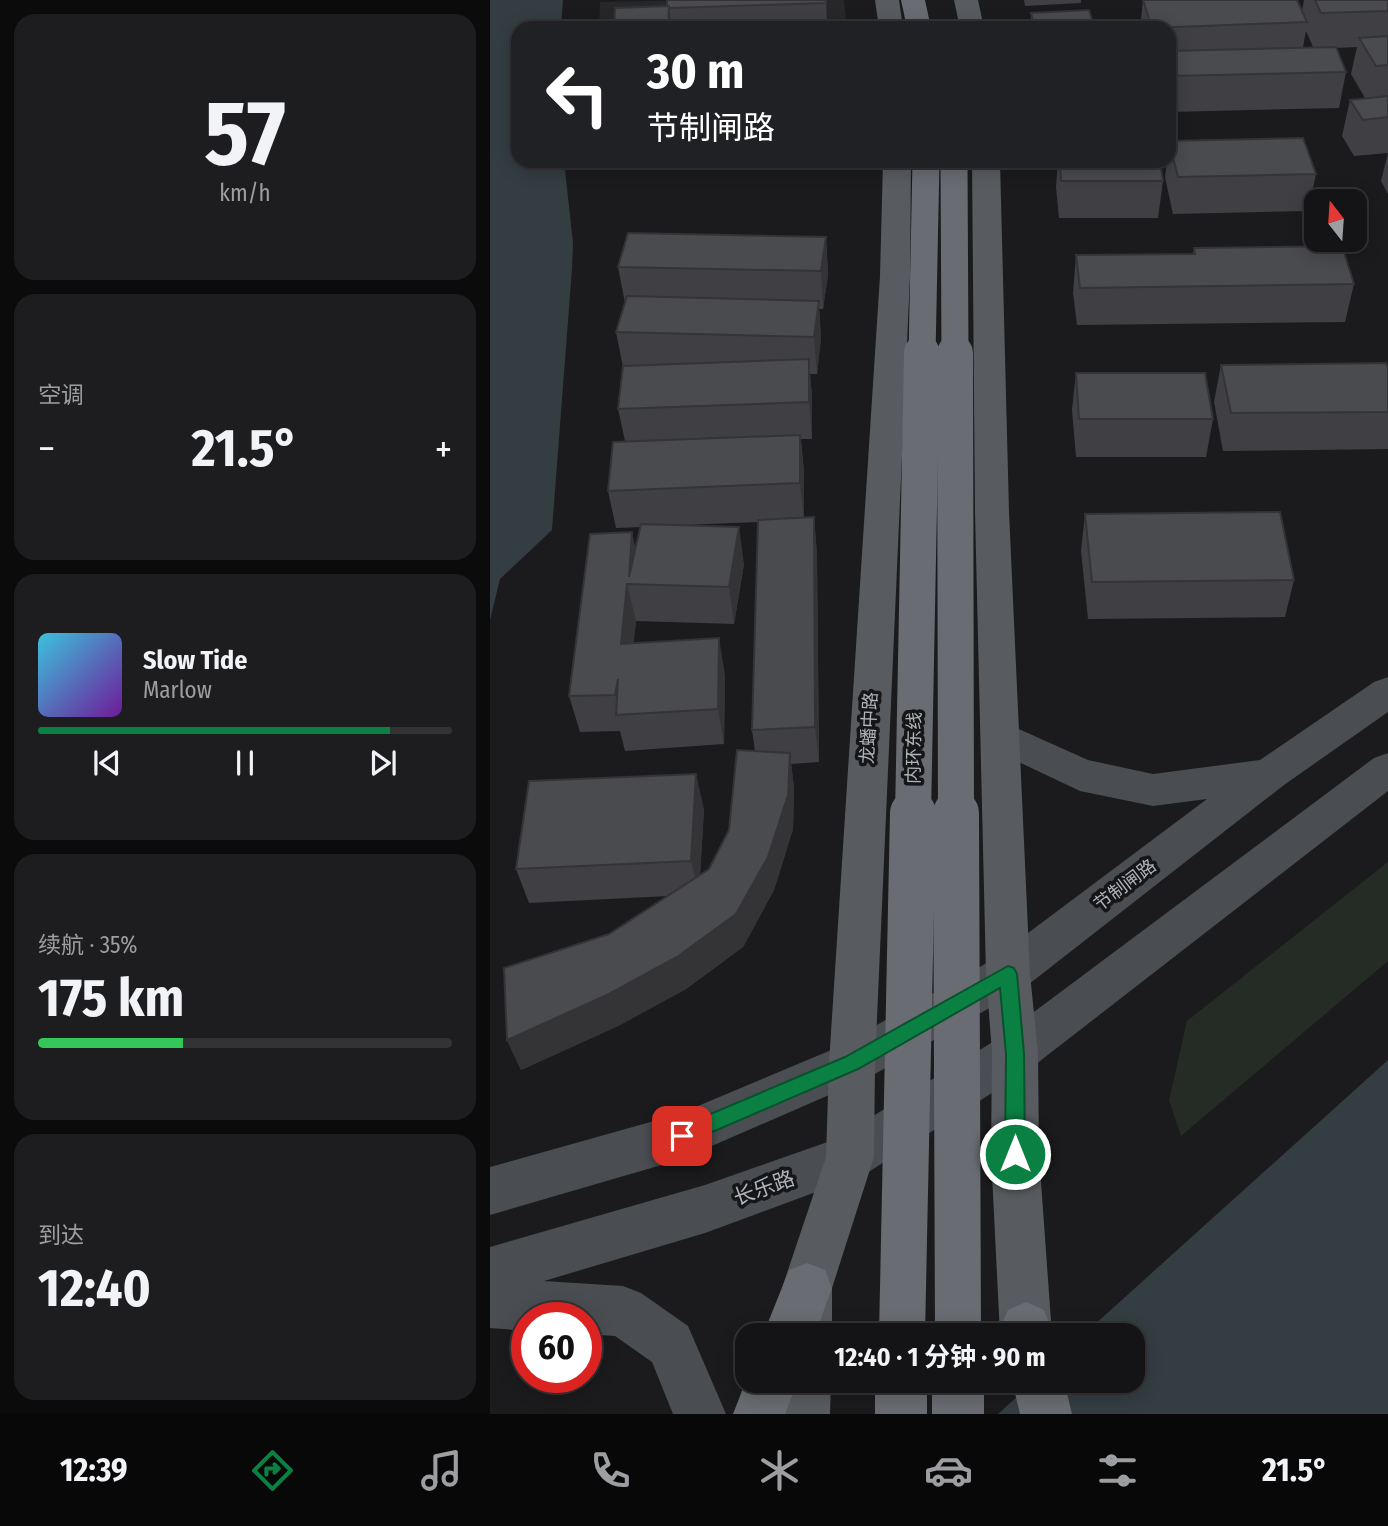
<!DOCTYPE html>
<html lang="zh">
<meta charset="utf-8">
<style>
:root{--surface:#141416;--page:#1d1d1f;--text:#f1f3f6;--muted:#9d9ea1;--line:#333335;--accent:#0b8043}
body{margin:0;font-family:"Fira Sans Condensed","Noto Sans SC",sans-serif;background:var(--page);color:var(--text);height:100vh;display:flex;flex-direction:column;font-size:26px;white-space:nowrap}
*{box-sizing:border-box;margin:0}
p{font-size:23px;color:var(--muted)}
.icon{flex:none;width:38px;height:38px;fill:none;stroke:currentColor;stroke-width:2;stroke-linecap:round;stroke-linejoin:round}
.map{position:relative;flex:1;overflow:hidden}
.drawer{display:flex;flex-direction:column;gap:14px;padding:14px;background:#0b0b0c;width:490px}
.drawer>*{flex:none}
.guide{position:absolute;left:21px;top:21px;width:665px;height:147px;border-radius:21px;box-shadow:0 4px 18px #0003,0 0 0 2px var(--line);background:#202124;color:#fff;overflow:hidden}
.needle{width:46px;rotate:343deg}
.tools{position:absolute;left:814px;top:189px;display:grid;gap:14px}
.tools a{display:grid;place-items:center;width:63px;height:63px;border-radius:14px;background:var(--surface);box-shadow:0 4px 18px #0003,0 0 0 2px var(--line);font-size:35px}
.speed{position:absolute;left:21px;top:1302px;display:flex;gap:14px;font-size:35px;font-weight:700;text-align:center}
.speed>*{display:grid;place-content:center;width:91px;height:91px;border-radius:50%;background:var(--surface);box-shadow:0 4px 18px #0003,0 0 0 2px var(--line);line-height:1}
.speed .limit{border:10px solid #d22;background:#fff;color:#111}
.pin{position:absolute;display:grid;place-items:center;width:60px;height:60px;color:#fff;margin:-30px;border-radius:14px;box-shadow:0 4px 10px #0006}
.me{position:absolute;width:77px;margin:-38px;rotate:0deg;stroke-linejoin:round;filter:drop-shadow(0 0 5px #0008)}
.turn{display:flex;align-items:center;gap:24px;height:147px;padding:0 21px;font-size:32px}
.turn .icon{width:91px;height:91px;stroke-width:2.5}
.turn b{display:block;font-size:49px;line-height:60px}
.big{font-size:52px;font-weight:700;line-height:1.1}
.drawer .tile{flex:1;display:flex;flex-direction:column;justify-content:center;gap:10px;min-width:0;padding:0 24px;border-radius:21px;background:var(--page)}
.drawer .dial{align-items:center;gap:0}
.dial b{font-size:91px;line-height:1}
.song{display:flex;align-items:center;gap:21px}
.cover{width:84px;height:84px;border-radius:10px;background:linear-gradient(135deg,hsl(190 70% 55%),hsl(280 70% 35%))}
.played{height:7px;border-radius:4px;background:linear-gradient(90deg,var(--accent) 85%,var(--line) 85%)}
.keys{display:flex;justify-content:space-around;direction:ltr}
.heat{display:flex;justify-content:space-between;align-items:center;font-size:38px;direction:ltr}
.charge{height:10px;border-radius:5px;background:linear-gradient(90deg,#34c759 35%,var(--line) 0)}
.trip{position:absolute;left:245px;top:1323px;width:410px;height:70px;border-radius:21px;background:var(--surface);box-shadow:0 4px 18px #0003,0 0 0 2px var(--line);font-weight:700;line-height:70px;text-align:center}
.tab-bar{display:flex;height:112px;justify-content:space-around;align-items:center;background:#080809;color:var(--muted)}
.tab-bar .icon{width:49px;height:49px}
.tab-bar .selected{color:var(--accent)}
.tab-bar b{font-size:32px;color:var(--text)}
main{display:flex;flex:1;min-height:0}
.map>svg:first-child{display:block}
</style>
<main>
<section class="drawer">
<div class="tile dial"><b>57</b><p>km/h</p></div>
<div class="tile"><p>空调</p>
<div class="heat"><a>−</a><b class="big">21.5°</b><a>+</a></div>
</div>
<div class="tile">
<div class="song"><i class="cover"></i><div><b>Slow Tide</b><p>Marlow</p></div></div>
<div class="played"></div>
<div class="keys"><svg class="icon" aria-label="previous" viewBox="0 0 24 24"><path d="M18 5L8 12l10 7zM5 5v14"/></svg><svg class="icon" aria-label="pause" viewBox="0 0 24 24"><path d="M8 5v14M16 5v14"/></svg><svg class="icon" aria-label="next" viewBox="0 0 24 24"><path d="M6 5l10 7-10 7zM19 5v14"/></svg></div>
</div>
<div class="tile"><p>续航 · 35%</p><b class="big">175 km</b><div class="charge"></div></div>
<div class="tile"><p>到达</p><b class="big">12:40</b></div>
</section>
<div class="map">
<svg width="898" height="1414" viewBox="0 0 898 1414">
<rect width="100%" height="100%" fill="#1b1b1d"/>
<polygon fill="#27272a" points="211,0 354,0 357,28 109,28 110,2"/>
<polygon fill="#252c25" points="898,862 898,961 691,1136 679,1100 697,1021"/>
<g fill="#343d42">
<polygon points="0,0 73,0 71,28 28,28 28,161 74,161 83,243 82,269 62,530 10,579 0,620"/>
<polygon points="898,1060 898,1414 508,1414 544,1381 642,1381 642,1335 593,1335"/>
</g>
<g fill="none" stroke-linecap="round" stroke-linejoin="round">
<g fill="#4a4d51" fill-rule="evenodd">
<polygon points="898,677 898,712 794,785 534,988 378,1078 192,1159 0,1215 0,1167 189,1114 346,1048 502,960 717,799 663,806 590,791 497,747 491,736 497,725 511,721 598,760 663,774 770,760 884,682"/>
<polygon points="898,753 898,791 541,1068 377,1173 215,1233 54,1281 133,1286 151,1293 198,1326 236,1414 183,1414 162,1362 125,1336 96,1334 96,1318 37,1318 37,1331 0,1328 0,1247 215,1185 346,1139 509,1038 884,758"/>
</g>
<g fill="#585b60" fill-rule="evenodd">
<polygon points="385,0 409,0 413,28 389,28"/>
<polygon points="464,0 488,0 494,28 470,28"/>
<polygon points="393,161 421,161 420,276 385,1063 384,1157 342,1288 342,1335 290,1335 292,1288 336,1157 339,1063 390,276"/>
<polygon points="482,161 510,161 519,512 540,974 548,1053 549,1154 562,1335 510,1335 501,1154 502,1053 496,974 485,512"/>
<polygon points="289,1381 341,1381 340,1414 288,1414"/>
</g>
<g fill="#696c72" fill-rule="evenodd">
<polygon points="411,0 435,0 441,28 417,28"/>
<polygon points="317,1263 335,1270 342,1288 325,1335 273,1335 299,1270"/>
<polygon points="536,1302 554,1310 564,1335 512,1335 510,1328 518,1310"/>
<polygon points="257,1378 257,1381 308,1381 295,1414 243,1414"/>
<rect x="385" y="1381" width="52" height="33"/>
<rect x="442" y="1381" width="52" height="33"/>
<polygon points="522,1381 574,1381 582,1414 530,1414"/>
</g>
<g stroke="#696c72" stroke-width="27">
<polyline points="464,161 465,355"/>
<polyline points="432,355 436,161"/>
</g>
<g stroke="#696c72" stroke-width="36">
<polyline points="465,353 466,815"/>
<polyline points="423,815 432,353"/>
</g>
<g stroke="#696c72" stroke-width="46">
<polyline points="466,813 468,1335"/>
<polyline points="412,1335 423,813"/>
</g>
</g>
<g fill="#404044" fill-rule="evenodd">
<polygon points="336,0 337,24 226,28 124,28 177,6"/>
<polygon points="534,0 591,0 591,3 535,6"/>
<path d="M653,0L812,11L814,0H898V194L891,181L898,153L864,156L852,136L860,100L875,98L861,74L867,47L846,48L856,72L849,108L679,112V28H650ZM816,31L823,47H813Z"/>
<polygon points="541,13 604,26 604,28 540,28"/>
<polygon points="679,141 826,174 818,211 683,214 675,177 677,161 679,161"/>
<polygon points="568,161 670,161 673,181 668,218 569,218 566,187"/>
<polygon points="336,237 338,275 333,309 329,309 331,338 327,374 320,374 322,397 322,439 311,439 314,472 314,518 324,517 327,555 329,762 301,764 304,788 303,829 284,890 253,947 196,989 128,1026 31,1070 17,1040 119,934 178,896 39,903 26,869 214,809 210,875 219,869 239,830 265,751 262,730 268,522 194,525 254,564 244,624 146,621 143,643 235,675 234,744 135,751 130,731 90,732 79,696 146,547 150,527 126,528 118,491 135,441 128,409 133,367 126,332 135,303 128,267"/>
<polygon points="704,248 864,284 855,322 587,325 583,293 586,255 703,254"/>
<polygon points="731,365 898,368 898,449 733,451 724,402"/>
<polygon points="586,373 723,419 716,457 586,457 582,410"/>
<polygon points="595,514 804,580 795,617 598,619 591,551"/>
</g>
<g fill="#343437">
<polygon points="179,6 182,28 178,28"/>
<polygon points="336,237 338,275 333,309 331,271"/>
<polygon points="329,301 331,338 327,374 324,337"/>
<polygon points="319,359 322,397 322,439 319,402"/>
<polygon points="310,435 314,472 314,520 310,483"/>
<polygon points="324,517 327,555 329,762 325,727"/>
<polygon points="249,527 254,564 244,624 239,587"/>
<polygon points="142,532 150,569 139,577"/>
<polygon points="137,584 146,621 140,681 131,644"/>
<polygon points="229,638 235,675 234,744 228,709"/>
<polygon points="300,753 304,788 303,829 284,890 253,947 196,989 128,1026 31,1070 17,1040 187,957"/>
<polygon points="206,774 214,809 209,895 201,861"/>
</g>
<g fill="#4a4b4f" stroke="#343437" stroke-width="2">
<polygon points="177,0 336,0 336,3 179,8 179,6 177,6"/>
<polygon points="653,0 807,0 817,22 662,28"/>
<polygon points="825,0 898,0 898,11 831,13"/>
<polygon points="179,6 178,28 124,28 125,8"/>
<polygon points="599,10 604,26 545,28 541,13"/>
<polygon points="353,25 353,28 291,28 291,26"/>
<polygon points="898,36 898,65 886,66 869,38"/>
<polygon points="846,47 856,72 680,76 679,72 679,51"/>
<polygon points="898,96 898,117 873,120 860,100"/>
<polygon points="813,138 826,174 688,177 679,141"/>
<polygon points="570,161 670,161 673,181 571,181"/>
<polygon points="138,233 336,237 331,271 128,267"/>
<polygon points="852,246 864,284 590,288 586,255 705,254 704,248"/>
<polygon points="137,296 329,301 324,337 126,332"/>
<polygon points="319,359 319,402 128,409 133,366"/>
<polygon points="896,363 898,368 898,412 741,413 731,365"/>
<polygon points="586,373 715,373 723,419 589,419"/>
<polygon points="310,435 310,483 118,491 123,442"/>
<polygon points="790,512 804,580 602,582 595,514"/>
<polygon points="324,517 325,727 262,730 268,520"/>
<polygon points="151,524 249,527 239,587 137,584 131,644 229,638 228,709 126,715 128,679 125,695 79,696 100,534 142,532 139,577"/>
<polygon points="247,750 300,753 298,795 278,857 246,914 187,957 117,995 17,1040 14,968 119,934 219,869 239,830"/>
<polygon points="206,774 201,861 26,869 39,781"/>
</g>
<polygon fill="#0b8043" stroke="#07532c" stroke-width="2" points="518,966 524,968 527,974 534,1054 535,1154 532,1160 525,1163 518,1160 515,1154 516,1054 510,988 368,1069 199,1142 192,1145 185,1142 182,1136 185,1129 355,1057"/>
<g text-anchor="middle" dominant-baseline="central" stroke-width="7" stroke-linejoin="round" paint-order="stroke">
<g font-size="18" fill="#afb4bb" stroke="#161618">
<text transform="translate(379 728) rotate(-87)">龙蟠中路</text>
<text transform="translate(424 748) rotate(-89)">内环东线</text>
<text transform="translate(635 885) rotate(-37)">节制闸路</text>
</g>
<g font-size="21" fill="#afb4bb" stroke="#161618">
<text transform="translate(274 1188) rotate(-20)">长乐路</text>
</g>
</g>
</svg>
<div class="tools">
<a><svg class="needle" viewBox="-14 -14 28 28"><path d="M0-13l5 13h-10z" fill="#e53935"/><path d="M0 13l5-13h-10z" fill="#9d9ea1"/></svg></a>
</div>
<div class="speed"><div class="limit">60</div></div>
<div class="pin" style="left:192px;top:1136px;background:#d93025"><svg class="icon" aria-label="arrive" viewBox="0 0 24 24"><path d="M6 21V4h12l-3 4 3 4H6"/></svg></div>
<svg class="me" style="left:525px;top:1154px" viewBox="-20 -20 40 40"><circle r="17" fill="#0b8043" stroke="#fff" stroke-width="3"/><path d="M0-11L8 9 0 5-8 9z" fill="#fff"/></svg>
<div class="trip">12:40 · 1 分钟 · 90 m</div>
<div class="guide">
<div class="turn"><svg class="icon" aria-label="left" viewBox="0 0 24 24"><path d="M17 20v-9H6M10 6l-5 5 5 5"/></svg><div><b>30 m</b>节制闸路</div></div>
</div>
</div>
</main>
<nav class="tab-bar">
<b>12:39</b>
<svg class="icon selected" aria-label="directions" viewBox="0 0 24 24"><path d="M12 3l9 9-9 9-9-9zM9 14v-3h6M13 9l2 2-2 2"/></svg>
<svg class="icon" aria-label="music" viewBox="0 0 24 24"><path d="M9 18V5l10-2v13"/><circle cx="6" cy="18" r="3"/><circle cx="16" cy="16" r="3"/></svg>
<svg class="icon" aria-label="phone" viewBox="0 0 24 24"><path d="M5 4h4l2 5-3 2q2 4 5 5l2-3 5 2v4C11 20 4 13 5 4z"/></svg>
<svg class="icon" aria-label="climate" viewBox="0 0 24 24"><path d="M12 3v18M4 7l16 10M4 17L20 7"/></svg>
<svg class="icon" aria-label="car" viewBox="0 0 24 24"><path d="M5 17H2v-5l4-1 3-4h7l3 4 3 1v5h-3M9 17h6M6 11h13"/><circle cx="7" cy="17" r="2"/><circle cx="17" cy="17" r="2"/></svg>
<svg class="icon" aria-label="filters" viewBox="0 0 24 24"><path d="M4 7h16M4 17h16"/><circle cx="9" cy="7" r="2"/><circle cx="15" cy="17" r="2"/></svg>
<b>21.5°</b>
</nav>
